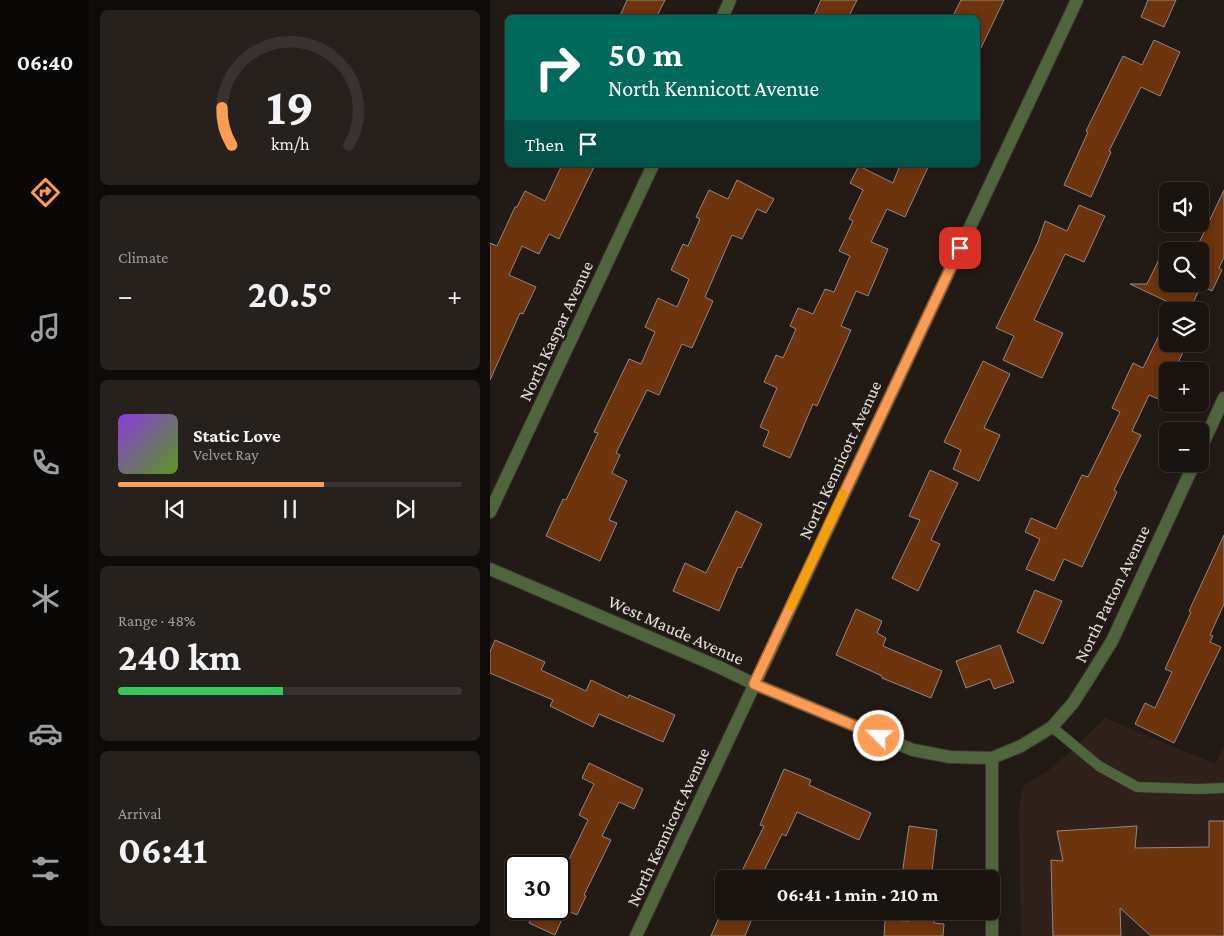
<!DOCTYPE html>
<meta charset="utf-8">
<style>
:root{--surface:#1a1410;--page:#27211e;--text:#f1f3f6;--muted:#9f9e9f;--line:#383330;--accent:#fd9d54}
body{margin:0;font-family:"Crimson Pro",serif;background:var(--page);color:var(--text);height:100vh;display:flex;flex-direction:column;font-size:19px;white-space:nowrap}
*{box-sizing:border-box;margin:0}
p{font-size:16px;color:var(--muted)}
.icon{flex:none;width:28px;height:28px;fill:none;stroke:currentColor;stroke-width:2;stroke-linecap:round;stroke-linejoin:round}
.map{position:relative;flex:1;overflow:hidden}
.side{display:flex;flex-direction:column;gap:10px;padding:10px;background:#0e0b09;width:400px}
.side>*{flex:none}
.top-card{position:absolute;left:15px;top:15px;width:475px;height:152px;border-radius:8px;box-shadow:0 2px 8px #0003,0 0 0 1px var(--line);background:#00695c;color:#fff;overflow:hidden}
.controls{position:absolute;left:669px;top:182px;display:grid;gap:10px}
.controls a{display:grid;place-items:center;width:50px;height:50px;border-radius:8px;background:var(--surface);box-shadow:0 2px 8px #0003,0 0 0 1px var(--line);font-size:25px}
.speed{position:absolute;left:15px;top:855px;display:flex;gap:10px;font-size:25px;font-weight:700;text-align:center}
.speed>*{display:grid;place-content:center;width:65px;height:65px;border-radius:50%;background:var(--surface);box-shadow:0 2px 8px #0003,0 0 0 1px var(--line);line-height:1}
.speed .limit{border:2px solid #111;border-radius:8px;background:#fff;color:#111}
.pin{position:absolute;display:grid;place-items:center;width:42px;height:42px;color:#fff;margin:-21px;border-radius:10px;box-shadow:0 2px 8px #0006}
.me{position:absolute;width:55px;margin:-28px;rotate:293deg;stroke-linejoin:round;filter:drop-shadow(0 0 4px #0008)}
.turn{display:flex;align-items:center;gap:18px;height:105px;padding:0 20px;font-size:22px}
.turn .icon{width:65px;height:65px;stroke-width:2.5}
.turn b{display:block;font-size:35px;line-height:42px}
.then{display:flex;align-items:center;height:48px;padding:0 20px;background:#0003;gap:10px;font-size:19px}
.big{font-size:38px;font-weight:700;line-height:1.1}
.side .widget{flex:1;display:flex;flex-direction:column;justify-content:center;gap:8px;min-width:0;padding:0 18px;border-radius:8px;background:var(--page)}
.side .dial{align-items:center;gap:0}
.dial svg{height:130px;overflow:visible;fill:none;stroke:var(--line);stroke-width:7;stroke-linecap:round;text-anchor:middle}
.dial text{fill:var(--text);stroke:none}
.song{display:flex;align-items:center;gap:15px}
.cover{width:60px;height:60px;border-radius:8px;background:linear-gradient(135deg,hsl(270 70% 55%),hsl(90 70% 35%))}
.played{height:5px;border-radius:2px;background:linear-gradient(90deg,var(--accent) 60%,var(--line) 60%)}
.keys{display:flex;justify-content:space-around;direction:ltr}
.heat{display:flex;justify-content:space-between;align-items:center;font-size:28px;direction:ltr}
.charge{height:8px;border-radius:4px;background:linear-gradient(90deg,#34c759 48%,var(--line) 0)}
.trip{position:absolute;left:225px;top:870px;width:285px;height:50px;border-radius:8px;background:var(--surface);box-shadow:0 2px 8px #0003,0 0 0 1px var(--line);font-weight:700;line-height:50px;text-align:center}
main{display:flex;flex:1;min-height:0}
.tab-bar{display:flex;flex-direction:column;width:90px;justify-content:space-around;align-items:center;background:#0a0806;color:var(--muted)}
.tab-bar .icon{width:35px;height:35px}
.tab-bar .active{color:var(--accent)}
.tab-bar b{font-size:22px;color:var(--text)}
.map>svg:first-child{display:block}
</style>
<main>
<nav class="tab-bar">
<b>06:40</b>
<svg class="icon active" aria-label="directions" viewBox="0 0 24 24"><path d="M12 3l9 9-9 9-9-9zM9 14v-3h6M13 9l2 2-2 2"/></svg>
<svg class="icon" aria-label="music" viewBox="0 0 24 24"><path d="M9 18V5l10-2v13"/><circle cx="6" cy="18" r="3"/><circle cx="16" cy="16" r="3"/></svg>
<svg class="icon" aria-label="phone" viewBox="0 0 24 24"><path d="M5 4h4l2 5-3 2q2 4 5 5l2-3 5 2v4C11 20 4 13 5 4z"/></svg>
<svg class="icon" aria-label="climate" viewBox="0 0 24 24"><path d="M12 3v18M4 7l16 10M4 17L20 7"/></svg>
<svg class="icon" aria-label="car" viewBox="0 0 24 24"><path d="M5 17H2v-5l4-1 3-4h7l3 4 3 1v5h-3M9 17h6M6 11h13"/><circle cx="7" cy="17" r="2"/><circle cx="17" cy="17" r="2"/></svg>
<svg class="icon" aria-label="filters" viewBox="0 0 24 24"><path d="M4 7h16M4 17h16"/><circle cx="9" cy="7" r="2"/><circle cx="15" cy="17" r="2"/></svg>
</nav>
<section class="side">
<div class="widget dial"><svg viewBox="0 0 100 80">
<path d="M14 69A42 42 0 1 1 86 69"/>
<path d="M14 69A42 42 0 0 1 8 46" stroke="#fd9d54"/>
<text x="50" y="56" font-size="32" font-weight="700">19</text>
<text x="50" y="72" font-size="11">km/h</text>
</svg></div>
<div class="widget"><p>Climate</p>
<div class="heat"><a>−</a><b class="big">20.5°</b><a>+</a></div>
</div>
<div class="widget">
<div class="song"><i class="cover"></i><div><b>Static Love</b><p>Velvet Ray</p></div></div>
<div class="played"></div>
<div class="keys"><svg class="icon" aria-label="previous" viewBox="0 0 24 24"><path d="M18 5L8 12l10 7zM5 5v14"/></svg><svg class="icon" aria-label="pause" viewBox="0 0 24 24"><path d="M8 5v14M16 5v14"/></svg><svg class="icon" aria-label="next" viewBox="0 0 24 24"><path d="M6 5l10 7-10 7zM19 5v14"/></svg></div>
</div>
<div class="widget"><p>Range · 48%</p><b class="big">240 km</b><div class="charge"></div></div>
<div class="widget"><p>Arrival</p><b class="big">06:41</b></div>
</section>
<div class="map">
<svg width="734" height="936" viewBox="0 0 734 936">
<rect width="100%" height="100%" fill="#221a15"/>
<polygon fill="#30221b" points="615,718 725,764 734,746 734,936 531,936 529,807 534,785 556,772 578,754"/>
<g fill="#6d340d" stroke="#928882">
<polygon points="137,0 175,0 166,18 129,18"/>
<polygon points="331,0 367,0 358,18 323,18"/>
<polygon points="471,0 514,0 488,54 488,18 462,18"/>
<polygon points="658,0 686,0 674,27 651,17"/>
<polygon points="664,40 690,52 670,96 651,87 619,151 621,152 601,197 574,185 598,132 596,131 633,56 652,65"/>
<polygon points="72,165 105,165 69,239 59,234 49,254 32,246 19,275 46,287 33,314 30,313 0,380 0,243 7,246 25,207 27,207 35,191 55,201"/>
<polygon points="410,165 439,165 415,217 397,209 381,242 398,249 378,296 366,291 351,326 361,330 327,406 323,404 300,458 273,446 279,431 270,427 287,388 274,382 286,355 293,358 306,329 300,326 308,308 323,314 335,289 344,292 360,256 349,251 363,221 359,219 373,190 360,183 369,166 403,183"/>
<polygon points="247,180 284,199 276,213 267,209 252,239 242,235 215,297 223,301 202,348 192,344 169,395 157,390 126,453 130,455 122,473 137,481 119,520 127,523 110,561 56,536 73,499 76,500 108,433 104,432 139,359 151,364 165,332 155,327 168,298 187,307 199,279 181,270 193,244 198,246 210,219 206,217 219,190 238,199"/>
<polygon points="734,190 734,257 729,268 732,270 722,291 711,286 699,311 697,311 640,284 657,284 678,241 678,284 710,284 710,249 707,247"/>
<polygon points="589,205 615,216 594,262 575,254 544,320 573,333 552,378 513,360 524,336 506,328 548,242 555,221 577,231"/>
<polygon points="678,317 678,344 697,344 684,371 678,371 678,403 659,395 642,431 651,435 624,490 627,492 592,567 574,559 564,581 536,569 550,539 535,532 541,518 566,529 592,475 598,477 630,412 622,408 643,363 653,368"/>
<polygon points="493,361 520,374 494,428 510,435 489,481 463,469 471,450 454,442"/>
<polygon points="440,470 468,483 441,540 450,544 428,591 402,578 430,520 419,516"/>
<polygon points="246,511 272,524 251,568 248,567 229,611 183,591 195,563 216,573"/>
<polygon points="734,535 734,604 720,635 723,636 720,642 731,647 684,743 645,724 655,703 665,708 682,672 675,669 701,612 699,611"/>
<polygon points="545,590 572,601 553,644 527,632"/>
<polygon points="366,609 392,621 387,633 396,638 393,646 452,671 441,698 392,678 392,676 346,655"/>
<polygon points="5,640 55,662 51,670 96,691 101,680 138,698 139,695 185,715 173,742 109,714 103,727 60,706 63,700 0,673 0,652"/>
<polygon points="510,645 524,682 504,689 500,679 476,688 466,661"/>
<polygon points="99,763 153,789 144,809 129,802 112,836 121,840 94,895 96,896 87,915 76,910 65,935 39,923 46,909 74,909 69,906 69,880 98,820 89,815 104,784 92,778"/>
<polygon points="294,769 321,780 319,785 381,813 369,840 307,812 296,836 292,834 270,879 248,879 274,826 270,825"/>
<polygon points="719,821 734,821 734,936 661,936 630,908 631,936 563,936 561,860 573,861 567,831 647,826 645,848 719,847"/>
<polygon points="419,826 447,830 441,879 412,875"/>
<polygon points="232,911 265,911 255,936 221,936"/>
<polygon points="420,911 444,911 444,923 454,924 453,936 394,936 395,920 419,921"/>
</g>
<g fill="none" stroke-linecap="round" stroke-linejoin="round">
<g stroke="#3d3631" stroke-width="11">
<polyline id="service" points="562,727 609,766 647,787 707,789 734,788"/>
</g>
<g stroke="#3d3631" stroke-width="14">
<g id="minor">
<polyline points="232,18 240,0"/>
<polyline points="710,450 734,398"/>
<polyline points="0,512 163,165"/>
<polyline points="0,569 229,667 264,684 423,750 460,757 502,758 531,746 562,727 583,703 599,678 622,641 704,464"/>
<polyline points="502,758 502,936"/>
</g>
</g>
<g stroke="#3d3631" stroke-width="14">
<polyline id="tertiary" points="146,936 587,0"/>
</g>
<use href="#service" stroke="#4f663c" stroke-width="10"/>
<use href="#minor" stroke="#4f663c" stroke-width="12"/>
<use href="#tertiary" stroke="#4f663c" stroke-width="12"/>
</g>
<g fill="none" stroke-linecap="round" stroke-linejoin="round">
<g stroke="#a46637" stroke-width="12">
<polyline id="route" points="389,736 264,684 470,248"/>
</g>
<use href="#route" stroke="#fd9d54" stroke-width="9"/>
<polyline stroke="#f59e0b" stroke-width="9" points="301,606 353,494"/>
</g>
<g text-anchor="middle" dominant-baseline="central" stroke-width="5" stroke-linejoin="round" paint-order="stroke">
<g font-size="18" fill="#e6e1dd" stroke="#221a15">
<text transform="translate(66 331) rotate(-65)">North Kaspar Avenue</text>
<text transform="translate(350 460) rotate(-65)">North Kennicott Avenue</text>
<text transform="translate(622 594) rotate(-64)">North Patton Avenue</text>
<text transform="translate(186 630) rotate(24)">West Maude Avenue</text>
<text transform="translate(178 827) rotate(-65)">North Kennicott Avenue</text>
</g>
</g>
</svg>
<div class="controls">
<a><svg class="icon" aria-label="sound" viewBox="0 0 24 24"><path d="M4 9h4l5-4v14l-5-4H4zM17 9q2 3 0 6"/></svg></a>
<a><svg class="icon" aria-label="search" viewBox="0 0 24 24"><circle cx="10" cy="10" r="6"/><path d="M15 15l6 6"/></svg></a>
<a><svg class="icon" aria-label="layers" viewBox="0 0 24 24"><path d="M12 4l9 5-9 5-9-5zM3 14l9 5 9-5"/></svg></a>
<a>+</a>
<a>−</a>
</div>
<div class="speed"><div class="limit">30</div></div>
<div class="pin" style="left:470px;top:248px;background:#d93025"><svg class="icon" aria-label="arrive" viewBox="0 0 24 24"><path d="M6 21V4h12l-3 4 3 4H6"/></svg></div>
<svg class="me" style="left:389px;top:736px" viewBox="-20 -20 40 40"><circle r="17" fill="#fd9d54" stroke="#fff" stroke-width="3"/><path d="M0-11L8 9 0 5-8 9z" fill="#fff"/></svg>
<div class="trip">06:41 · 1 min · 210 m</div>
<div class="top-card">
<div class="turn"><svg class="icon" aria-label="right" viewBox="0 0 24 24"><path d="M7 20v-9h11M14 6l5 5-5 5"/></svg><div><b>50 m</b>North Kennicott Avenue</div></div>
<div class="then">Then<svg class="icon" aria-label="arrive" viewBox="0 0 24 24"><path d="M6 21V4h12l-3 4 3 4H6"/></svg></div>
</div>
</div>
</main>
